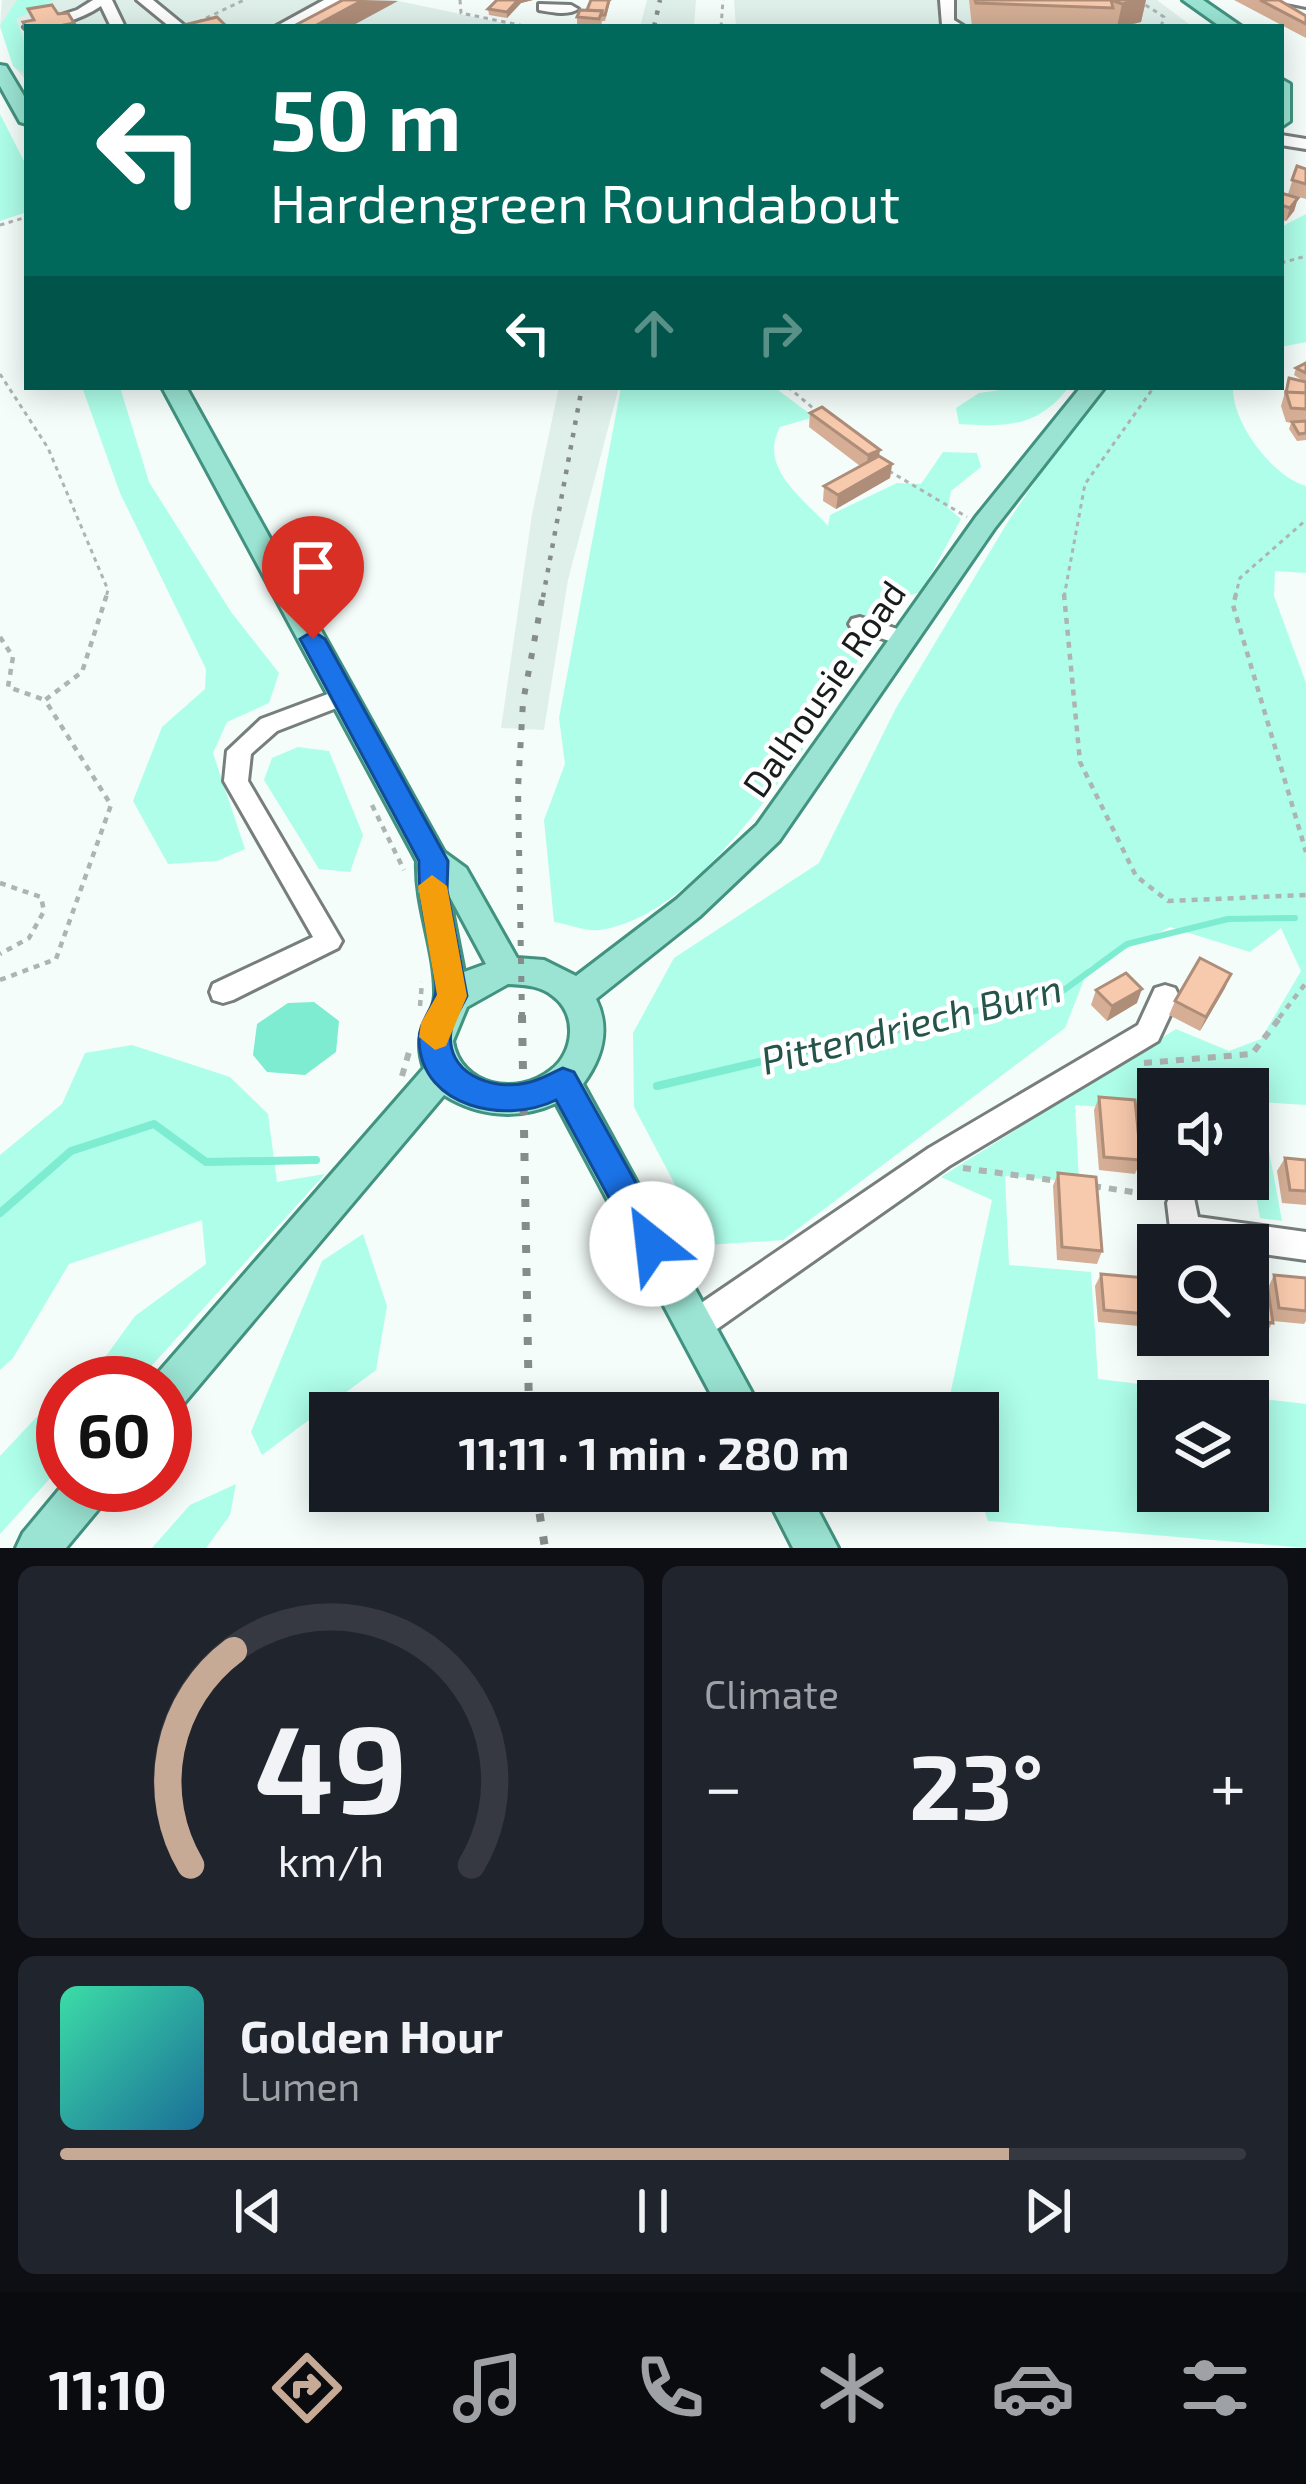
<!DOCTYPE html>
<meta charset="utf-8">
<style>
:root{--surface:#171b24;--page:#20242c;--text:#f1f3f6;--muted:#9ea1a6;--line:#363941;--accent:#c7aa96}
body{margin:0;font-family:"Exo 2",sans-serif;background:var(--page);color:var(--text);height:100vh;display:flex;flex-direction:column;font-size:45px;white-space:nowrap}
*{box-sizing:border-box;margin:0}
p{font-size:39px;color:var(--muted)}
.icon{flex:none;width:66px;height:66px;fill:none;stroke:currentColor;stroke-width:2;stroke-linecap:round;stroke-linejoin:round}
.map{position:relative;height:1548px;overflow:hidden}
.panel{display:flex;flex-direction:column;gap:18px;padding:18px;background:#0d0f14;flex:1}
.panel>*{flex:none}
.guide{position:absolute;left:24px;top:24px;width:1260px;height:366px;border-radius:0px;box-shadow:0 6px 30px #0003;background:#00695c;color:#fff;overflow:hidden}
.controls{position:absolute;left:1137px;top:1068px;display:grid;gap:24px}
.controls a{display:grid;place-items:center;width:132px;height:132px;border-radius:0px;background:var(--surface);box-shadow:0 6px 30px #0003;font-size:60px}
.speed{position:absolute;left:36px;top:1356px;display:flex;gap:24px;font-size:60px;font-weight:700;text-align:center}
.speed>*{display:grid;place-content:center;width:156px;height:156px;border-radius:50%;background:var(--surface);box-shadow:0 6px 30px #0003;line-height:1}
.speed .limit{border:18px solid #d22;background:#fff;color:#111}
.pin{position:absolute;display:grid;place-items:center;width:102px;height:102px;color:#fff;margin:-123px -51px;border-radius:50% 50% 50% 0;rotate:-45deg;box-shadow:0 0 12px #0007}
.pin .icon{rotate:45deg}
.me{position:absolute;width:132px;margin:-66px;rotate:331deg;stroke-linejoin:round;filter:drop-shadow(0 0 9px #0008)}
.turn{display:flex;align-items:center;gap:42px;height:252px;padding:0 48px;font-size:54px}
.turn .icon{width:156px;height:156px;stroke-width:2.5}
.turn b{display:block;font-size:84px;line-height:102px}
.lanes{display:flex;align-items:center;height:114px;padding:0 48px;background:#0003;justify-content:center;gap:60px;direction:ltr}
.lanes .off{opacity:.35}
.big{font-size:90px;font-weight:700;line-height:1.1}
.panel .card{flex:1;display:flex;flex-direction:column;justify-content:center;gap:18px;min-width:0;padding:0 42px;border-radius:18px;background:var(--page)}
.panel .dial{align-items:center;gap:0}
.dial svg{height:312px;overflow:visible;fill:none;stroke:var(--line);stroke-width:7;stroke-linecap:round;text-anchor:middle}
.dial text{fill:var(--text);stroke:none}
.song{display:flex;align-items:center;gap:36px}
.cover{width:144px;height:144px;border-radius:18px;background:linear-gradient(135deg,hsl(160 70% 55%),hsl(200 70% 35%))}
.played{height:12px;border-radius:6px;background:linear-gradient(90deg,var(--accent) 80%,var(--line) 80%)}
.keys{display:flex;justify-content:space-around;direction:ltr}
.heat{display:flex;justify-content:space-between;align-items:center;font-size:66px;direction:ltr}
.panel .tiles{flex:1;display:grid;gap:18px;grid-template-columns:1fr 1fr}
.card:last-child{grid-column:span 2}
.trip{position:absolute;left:309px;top:1392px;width:690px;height:120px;border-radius:0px;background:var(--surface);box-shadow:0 6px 30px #0003;font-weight:700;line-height:120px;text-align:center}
.tabs{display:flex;height:192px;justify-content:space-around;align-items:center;background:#090b0e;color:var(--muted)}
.tabs .icon{width:84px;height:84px}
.tabs .active{color:var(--accent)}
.tabs b{font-size:54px;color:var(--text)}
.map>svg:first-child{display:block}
</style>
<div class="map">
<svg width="1306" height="1548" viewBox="0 0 1306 1548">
<rect width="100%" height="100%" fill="#f4fdfa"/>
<g fill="#dff0eb">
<polygon points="2,0 394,0 522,27 27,27 27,81 13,66 0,26"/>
<polygon points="647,0 696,0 694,27 640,27"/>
<polygon points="734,0 1157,0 1193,27 736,27"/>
<polygon points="559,387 619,387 568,580 544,730 501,728 532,514"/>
</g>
<g fill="#aefee9" fill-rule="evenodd">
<polygon points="17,0 54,0 16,19 27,50 27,75 13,66 0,26"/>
<polygon points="0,114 27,167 27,212 0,221"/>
<polygon points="1306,214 1306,342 1281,347 1281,227"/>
<polygon points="82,387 120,387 149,482 231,612 279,673 269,703 227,722 213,753 245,849 217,861 168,864 133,801 162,727 205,689 206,669 120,493"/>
<path d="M621,387H774L814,417L780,427C758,468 802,497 828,526L830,515L897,483L921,484L943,452L977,453L981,467L951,491L948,508L961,519L921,592L907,596L793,747L804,748C758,811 683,918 600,930C587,932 568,924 554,922L544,820L565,764L559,718Z"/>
<path d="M1022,387H1069C1038,427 1008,427 959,424L956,408L979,393Z"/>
<path d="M1099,387H1233C1232,423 1272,476 1306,486V573L1275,571L1274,596L1306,683V1105L1260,1102L1282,1221L1260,1218L1248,1152V1089H1158V1111L1075,1105L1079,1182L1005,1176L1009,1265L1091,1272L1098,1379L1306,1404V1548L988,1521L978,1491V1413H953L949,1400L992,1200L941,1177L1176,1029L1229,1051L1261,1039L1301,971L1281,928L1250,952L1170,927L1089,967L1065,1028L783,1240L707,1245L634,1107L633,1033L674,958L819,863L896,708L1009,520ZM1158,1401H1248V1491H1158Z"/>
<polygon points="298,747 329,751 363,835 350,872 319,869 264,780 272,758"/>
<polygon points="132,1045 230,1077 268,1114 277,1182 325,1174 136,1383 73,1383 98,1367 135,1316 206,1264 202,1220 69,1264 13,1358 0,1370 0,1155 62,1104 85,1053"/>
<polygon points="363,1234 387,1306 376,1370 262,1455 251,1432 322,1261"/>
<polygon points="63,1389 63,1464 0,1534 0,1456"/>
<polygon points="236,1484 230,1515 206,1548 152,1548 190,1505"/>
</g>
<polygon fill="#7decd1" points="314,1002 339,1021 336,1052 305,1075 267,1072 253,1055 257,1024 288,1003"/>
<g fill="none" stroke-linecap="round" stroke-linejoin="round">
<polyline stroke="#7decd1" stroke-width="6" points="946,1018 1064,990 1127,944 1228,919 1295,918"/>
<g stroke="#7decd1" stroke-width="8">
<polyline points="657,1086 958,1015"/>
<polyline points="0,1213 71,1151 154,1124 206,1162 316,1160"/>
</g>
<g stroke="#777e7c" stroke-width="6">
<g id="minor">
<path d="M93,0H112L125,27H111L101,6C79,21 53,27 27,27V30L24,27L77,10Z"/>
<polygon points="137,0 153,0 186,27 170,27"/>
<polygon points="324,0 341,0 293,27 275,27"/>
<polygon points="940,0 954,0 954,20 965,27 942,25"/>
<polygon points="1272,0 1306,0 1306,7"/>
<path d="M539,4L571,5L578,9C569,16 550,12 539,10Z"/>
<polygon points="1281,135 1306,139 1306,149 1281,145"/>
<polygon points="860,617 913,634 916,639 905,646 852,629 849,624 852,619"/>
<polygon points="344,688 355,696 352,702 277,731 251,754 248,781 342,941 338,948 233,1000 223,1003 213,1000 210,992 213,984 313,937 224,781 227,751 261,719"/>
<polygon points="1165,985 1175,988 1179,996 1158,1041 949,1166 707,1336 696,1340 685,1336 680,1325 685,1314 929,1148 1138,1025 1155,988"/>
<polygon points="1182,1189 1193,1193 1198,1217 1306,1232 1306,1260 1248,1252 1248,1245 1172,1245 1167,1203 1171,1193"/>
</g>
</g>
<g stroke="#429280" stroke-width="6">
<g id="major">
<polygon points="1183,0 1203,0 1242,27 1221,27"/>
<polygon points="0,65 6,66 27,101 27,124 20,122 0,86"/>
<polygon points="1281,79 1290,84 1290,121 1281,127"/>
<path d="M162,387H186L444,852L466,868L517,958L544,960L576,976L677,899L757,825L976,517L1081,387H1105L994,529L779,841L699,917L596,999C611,1030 602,1058 583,1084L763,1413H721L556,1103C519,1120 479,1117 444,1095L179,1409L165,1415V1383L151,1381L424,1068C411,1028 434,1022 435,995C436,950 415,907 417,861ZM449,895L486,964L464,972ZM508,984C524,985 540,985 553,996C578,1014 574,1053 551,1070C516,1098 460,1086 453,1041L467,1007Z"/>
<polygon points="63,1485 112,1485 106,1500 66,1548 16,1548 23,1533"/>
<polygon points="764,1491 808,1491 838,1548 793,1548"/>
</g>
</g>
<g stroke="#adb4b2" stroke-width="3" stroke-dasharray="4.5 4.5" stroke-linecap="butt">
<polyline points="460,0 461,13 529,27"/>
<polyline points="1138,0 1164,17 1161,27"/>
<polyline points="198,22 244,0"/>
<polyline points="721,27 723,0"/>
<polyline points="0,225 27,217"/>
<polyline points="1281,263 1306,256"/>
<polyline points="0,374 48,448 108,590 106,597"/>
<polyline points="788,387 820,414"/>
<polyline points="889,471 967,517"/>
<polyline points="1064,597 1085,484 1154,387"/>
<polyline points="1235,597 1240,578 1306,520"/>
</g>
<g stroke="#adb4b2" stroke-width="4.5" stroke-dasharray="6 6" stroke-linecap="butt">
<polyline points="1064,594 1080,762 1136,876 1168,901 1306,895"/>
<polyline points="1236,594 1233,605 1306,852"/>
<polyline points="0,637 13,657 8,687 45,700"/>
<polyline points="372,805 404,870"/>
<polyline points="0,883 41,897 44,911 29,938 0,954"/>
<polyline points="0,980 56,959 111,805 45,700 82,672 107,594"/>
<polyline points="420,1006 422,982"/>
<polyline points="1279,1018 1306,983"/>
</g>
<g stroke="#adb4b2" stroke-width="6" stroke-dasharray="8 8" stroke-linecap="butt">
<polyline points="1144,1063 1252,1054 1282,1015"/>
<polyline points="402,1076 409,1052"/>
<polyline points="963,1168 1058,1181"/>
<polyline points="1093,1186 1159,1196"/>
</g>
<use href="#minor" fill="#fff" fill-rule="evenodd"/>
<use href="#major" fill="#9be4d3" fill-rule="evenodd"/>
<g stroke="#868c8b" stroke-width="4.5" stroke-dasharray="4.5 8" stroke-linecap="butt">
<polyline points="654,27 660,0"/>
<polyline points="543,597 582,387"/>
</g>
<polyline stroke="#868c8b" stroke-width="6" stroke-dasharray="6 12" stroke-linecap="butt" points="522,1018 518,788 523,702 543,594"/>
<g stroke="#868c8b" stroke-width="8" stroke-dasharray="8 15" stroke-linecap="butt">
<polyline points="522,1015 529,1413"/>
<polyline points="536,1491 545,1548"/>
</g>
</g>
<g fill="#d5ae95">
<polygon points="497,0 533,0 521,3 507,18 489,15 488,9"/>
<polygon points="591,0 612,0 610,2 605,21 602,21 601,27 577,27 577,17 587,10"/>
<polygon points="969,0 1146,0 1141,22 1124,27 972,27"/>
<polygon points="1234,0 1279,0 1306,16 1306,38"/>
<polygon points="1297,166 1306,169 1306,199 1288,194"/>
<polygon points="1281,193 1298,198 1294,211 1286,221 1281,220"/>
<polygon points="1306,363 1306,440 1297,441 1289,429 1291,423 1286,422 1281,406 1289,378 1305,382 1294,375 1296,368"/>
<polygon points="810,413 892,464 890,478 836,509 823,501 824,486 860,466 809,427"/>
<polygon points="1225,988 1200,1031 1169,1015 1175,1001"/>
<polygon points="1096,990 1137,1003 1107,1021 1091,1005"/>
<polygon points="1099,1097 1141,1160 1135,1174 1099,1170 1094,1110"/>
<polygon points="1285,1158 1306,1160 1306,1205 1282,1203 1277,1171"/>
<polygon points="1058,1173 1102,1251 1097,1264 1057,1260 1053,1186"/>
<polygon points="1101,1274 1158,1279 1158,1328 1098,1322 1095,1286"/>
<polygon points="1274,1275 1306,1278 1306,1321 1304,1324 1273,1321 1266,1335 1248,1333 1248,1288 1267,1290"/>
</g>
<g fill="#ae8d79">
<polygon points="363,0 398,1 350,27 313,27"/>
<polygon points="518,0 533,0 521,3 507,18 507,12"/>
<polygon points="1139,0 1146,0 1141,22 1117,27 1122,4"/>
<polygon points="1298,198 1294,211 1286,221 1290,208"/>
<polygon points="880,450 878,464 866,470 868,455"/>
<polygon points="892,464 890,478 836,509 838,495"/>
<polygon points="1231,974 1225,988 1200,1031 1206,1017"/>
<polygon points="1142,989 1137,1003 1107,1021 1112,1006"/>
</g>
<g fill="#f8caad" stroke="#ae8d79" stroke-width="3">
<polygon points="343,0 363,0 313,27 292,27"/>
<polygon points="497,0 518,0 507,12 488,9"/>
<polygon points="591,0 609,0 605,15 602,15 602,11 587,10"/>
<polygon points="975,0 1111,0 1113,8 976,3"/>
<polygon points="1111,0 1139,0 1122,4"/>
<polygon points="1260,0 1279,0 1306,16 1306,24"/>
<polygon points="52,5 58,14 68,13 74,23 54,27 27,27 27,29 23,22 34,20 28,9"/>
<polygon points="580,10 602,11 599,19 577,17"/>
<polygon points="217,17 227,27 176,27"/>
<polygon points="1297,166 1306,169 1306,184 1292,180"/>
<polygon points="1281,193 1298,198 1290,208 1281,205"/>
<polygon points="1306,363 1306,373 1296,368"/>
<polygon points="1289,378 1306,382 1306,393 1286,393"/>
<polygon points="1286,392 1306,393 1306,409 1291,408"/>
<polygon points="822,407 880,450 868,455 810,413"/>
<polygon points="1306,421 1306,433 1299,434 1292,422"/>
<polygon points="879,456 892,464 838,495 824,486"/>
<polygon points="1200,958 1231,974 1206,1017 1175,1001"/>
<polygon points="1126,973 1142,989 1112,1006 1096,990"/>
<polygon points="1099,1097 1135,1100 1141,1160 1104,1157"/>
<polygon points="1285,1158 1306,1160 1306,1191 1290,1190"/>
<polygon points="1058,1173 1096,1177 1102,1251 1062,1247"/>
<polygon points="1101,1274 1158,1279 1158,1315 1104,1310"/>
<polygon points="1274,1275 1306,1278 1306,1311 1279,1308"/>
<polygon points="1248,1288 1268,1290 1273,1323 1248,1320"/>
</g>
<path fill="#1a73e8" stroke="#114b97" stroke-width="3" d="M313,631L325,639L448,861L447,890L467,996C462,1007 453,1018 451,1031C445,1073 491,1091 526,1083C539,1081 551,1073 563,1068L574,1072L664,1233L669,1244L664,1255L652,1260L640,1255L556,1100C507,1124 422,1109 419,1041C418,1021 436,1007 436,989C434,946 417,905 419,861L300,639Z"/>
<polygon fill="#f59e0b" points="432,875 447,886 467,996 446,1046 435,1050 419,1037 421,1023 437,995 418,886"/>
<g text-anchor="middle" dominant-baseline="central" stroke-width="9" stroke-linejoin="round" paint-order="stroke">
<g font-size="36" fill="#191c1c" stroke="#fff">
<text transform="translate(823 688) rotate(-55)">Dalhousie Road</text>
</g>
<g font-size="39" font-style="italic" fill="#25554a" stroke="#fff">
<text transform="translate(911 1023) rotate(-14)">Pittendriech Burn</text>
</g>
</g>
</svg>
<div class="controls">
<a><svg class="icon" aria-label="sound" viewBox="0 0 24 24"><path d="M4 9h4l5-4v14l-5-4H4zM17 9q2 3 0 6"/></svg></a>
<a><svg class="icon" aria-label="search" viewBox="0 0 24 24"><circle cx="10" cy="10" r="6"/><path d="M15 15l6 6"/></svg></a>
<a><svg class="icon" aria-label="layers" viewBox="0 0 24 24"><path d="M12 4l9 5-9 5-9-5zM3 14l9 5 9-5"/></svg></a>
</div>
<div class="speed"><div class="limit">60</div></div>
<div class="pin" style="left:313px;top:639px;background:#d93025"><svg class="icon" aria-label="arrive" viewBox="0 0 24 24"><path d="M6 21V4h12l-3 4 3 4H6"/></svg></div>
<svg class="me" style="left:652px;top:1244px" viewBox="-20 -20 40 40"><circle r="19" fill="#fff"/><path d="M0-13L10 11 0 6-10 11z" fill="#1a73e8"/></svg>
<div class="trip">11:11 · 1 min · 280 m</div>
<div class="guide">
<div class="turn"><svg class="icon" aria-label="left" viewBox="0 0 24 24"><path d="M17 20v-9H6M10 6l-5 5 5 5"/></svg><div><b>50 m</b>Hardengreen Roundabout</div></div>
<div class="lanes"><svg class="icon" aria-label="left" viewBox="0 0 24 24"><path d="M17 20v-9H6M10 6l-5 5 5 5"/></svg><svg class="icon off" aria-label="ahead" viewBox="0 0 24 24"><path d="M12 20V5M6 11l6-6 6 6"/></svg><svg class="icon off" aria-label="right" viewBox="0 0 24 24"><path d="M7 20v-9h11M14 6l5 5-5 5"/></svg></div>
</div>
</div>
<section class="panel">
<div class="tiles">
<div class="card dial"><svg viewBox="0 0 100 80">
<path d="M14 69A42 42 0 1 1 86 69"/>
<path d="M14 69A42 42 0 0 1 25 14" stroke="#c7aa96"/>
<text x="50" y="56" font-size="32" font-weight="700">49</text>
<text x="50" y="72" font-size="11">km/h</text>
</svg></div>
<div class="card"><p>Climate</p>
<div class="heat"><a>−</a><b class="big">23°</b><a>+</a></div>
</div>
<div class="card">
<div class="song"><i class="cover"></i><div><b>Golden Hour</b><p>Lumen</p></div></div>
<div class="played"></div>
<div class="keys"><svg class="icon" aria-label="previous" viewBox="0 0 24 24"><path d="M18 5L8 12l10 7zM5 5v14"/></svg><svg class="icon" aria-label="pause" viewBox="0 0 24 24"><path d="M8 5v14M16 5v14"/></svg><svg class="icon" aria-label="next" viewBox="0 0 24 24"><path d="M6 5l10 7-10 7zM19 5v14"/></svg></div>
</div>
</div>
</section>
<nav class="tabs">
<b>11:10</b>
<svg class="icon active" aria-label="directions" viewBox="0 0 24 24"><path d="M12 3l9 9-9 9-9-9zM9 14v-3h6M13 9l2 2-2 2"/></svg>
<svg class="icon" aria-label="music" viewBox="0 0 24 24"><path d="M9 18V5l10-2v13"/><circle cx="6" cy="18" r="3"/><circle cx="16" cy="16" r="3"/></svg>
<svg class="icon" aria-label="phone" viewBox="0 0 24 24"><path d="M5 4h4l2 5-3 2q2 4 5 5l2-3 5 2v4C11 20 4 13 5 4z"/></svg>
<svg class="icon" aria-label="climate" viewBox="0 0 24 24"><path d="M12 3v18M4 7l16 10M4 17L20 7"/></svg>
<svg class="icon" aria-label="car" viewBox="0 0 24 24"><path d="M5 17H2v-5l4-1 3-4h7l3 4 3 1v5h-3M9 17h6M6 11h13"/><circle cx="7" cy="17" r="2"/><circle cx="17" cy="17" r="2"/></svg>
<svg class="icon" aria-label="filters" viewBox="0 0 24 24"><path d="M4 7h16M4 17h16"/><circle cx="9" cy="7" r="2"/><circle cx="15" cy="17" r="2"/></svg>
</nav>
